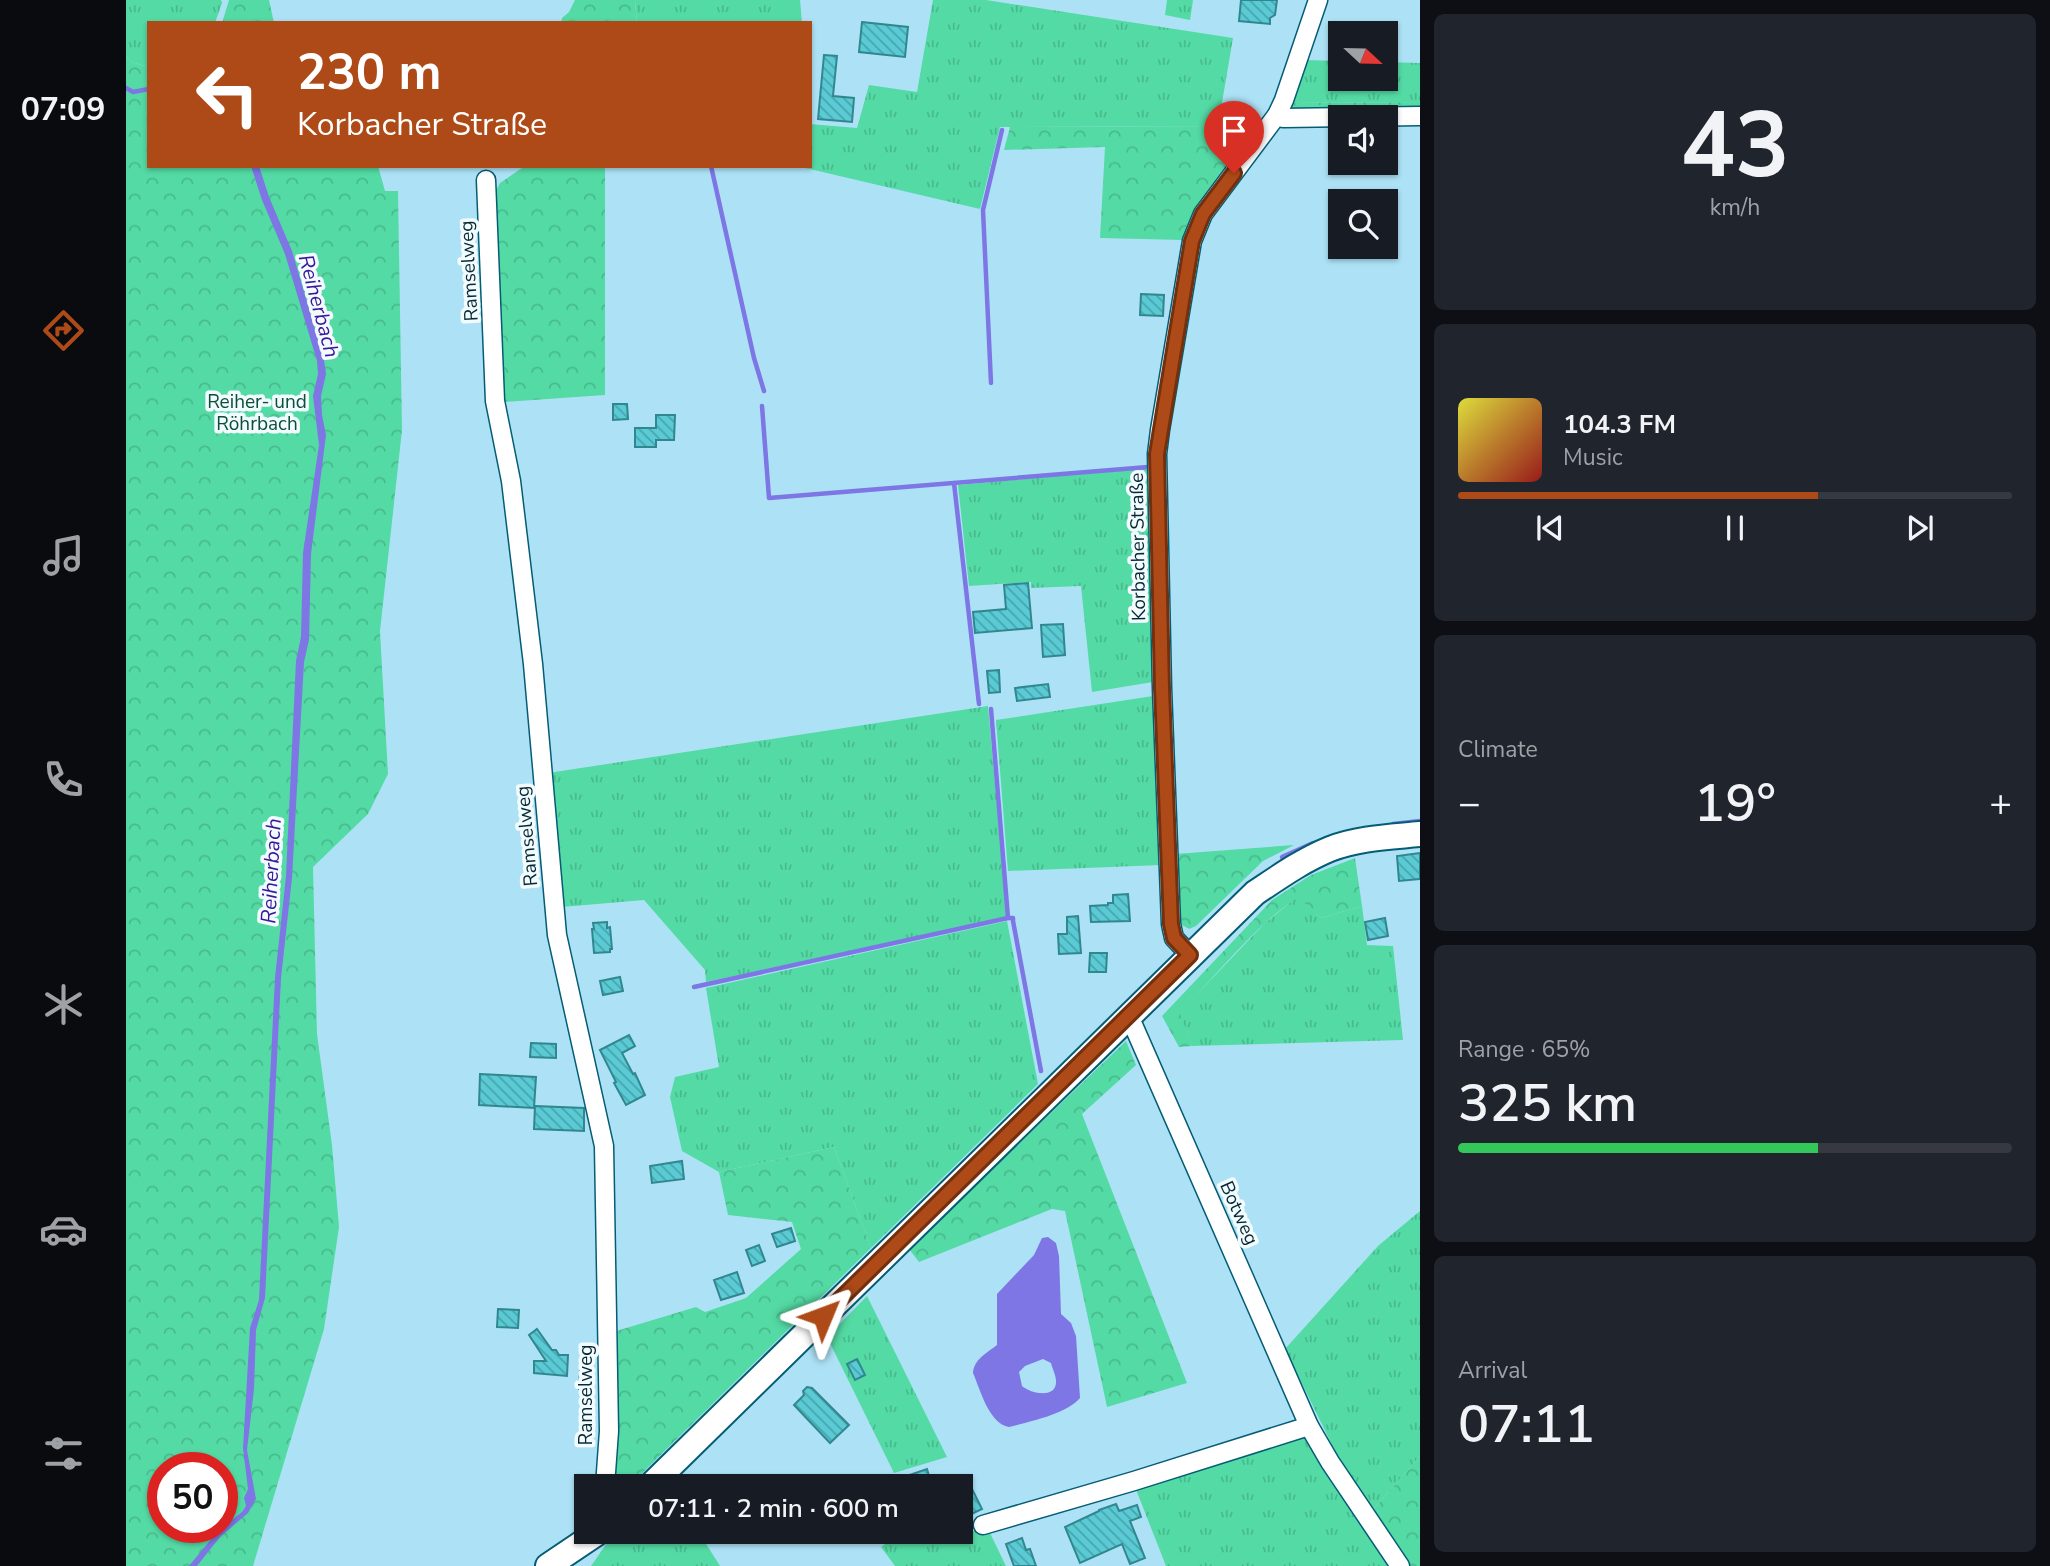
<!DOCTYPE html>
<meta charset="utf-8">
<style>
:root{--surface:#171b24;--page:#20242c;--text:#f1f3f6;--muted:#9ea1a6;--line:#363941;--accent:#ae4a17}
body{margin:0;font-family:"Nunito Sans",sans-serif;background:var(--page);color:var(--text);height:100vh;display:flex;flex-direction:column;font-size:26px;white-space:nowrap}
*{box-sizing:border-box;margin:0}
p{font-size:23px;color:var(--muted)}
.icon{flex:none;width:38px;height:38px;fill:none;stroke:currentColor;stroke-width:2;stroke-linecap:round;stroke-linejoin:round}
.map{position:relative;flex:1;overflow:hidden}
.details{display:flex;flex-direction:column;gap:14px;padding:14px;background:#0d0f14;width:630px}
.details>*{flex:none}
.banner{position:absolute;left:21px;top:21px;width:665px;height:147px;border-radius:0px;box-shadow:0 2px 5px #0004;background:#ae4a17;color:#fff;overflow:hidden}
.needle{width:46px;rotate:112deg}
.buttons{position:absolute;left:1202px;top:21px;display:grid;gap:14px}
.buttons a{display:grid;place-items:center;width:70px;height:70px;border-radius:0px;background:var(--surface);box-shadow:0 2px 5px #0004;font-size:35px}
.speed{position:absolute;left:21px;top:1452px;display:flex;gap:14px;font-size:35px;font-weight:700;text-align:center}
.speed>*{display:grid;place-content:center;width:91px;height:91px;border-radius:50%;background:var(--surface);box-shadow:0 2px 5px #0004;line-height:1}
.speed .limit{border:10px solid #d22;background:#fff;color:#111}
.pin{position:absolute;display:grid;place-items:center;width:60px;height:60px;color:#fff;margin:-72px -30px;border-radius:50% 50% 50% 0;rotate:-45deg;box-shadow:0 0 7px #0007}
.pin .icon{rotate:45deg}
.me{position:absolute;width:77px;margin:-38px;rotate:46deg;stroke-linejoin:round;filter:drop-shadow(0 0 5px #0008)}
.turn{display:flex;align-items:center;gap:24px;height:147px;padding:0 35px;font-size:32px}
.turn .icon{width:91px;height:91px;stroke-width:2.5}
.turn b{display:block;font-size:49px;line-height:60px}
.big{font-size:52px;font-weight:600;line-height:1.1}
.details .card{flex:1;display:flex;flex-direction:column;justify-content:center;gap:10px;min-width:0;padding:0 24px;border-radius:10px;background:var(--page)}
.details .dial{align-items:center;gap:0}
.dial b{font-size:91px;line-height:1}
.song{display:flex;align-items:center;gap:21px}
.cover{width:84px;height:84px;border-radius:10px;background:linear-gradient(135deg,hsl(60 70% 55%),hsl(0 70% 35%))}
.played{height:7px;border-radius:4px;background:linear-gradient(90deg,var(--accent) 65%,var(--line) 65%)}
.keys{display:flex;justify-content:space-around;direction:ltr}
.heat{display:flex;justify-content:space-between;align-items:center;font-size:38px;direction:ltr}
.charge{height:10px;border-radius:5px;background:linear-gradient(90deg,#34c759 65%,var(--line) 0)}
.trip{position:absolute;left:448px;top:1474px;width:399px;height:70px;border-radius:0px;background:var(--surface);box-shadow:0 2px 5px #0004;font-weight:600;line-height:70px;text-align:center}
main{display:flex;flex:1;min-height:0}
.tab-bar{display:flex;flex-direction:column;width:126px;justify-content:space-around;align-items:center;background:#090b0e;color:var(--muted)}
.tab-bar .icon{width:49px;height:49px}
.tab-bar .selected{color:var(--accent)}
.tab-bar b{font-size:32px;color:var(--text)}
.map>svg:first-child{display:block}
</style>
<main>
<nav class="tab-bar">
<b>07:09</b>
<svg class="icon selected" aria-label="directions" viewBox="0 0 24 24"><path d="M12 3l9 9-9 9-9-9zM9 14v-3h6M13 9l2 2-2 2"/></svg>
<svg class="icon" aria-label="music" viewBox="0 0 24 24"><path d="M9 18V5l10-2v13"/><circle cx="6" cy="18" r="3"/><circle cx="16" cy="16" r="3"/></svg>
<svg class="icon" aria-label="phone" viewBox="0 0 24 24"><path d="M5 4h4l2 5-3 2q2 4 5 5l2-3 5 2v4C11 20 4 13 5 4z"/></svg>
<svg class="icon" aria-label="climate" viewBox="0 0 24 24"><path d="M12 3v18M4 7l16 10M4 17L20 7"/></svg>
<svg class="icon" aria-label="car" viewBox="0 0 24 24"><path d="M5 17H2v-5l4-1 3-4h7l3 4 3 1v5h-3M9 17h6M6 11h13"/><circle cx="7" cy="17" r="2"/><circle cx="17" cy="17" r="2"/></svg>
<svg class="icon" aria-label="filters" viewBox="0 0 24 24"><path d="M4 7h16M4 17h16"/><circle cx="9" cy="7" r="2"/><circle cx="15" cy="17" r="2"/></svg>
</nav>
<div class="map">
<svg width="1294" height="1566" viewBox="0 0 1294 1566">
<defs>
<pattern id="grass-tufts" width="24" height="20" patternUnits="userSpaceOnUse" patternTransform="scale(1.75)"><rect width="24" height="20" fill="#54daa4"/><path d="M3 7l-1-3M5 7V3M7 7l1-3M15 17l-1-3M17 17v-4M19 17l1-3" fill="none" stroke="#48bb8e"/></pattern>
<pattern id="forest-crowns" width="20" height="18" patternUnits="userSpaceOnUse" patternTransform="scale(1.75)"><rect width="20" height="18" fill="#54daa4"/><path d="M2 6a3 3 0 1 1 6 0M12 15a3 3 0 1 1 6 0" fill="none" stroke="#48bb8e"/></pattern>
<pattern id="building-back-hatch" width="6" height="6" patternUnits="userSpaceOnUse" patternTransform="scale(1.75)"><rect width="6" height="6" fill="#5acad4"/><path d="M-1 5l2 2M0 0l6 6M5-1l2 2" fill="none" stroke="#48a4ad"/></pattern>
</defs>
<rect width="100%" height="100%" fill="#ade2f6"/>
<g fill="url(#grass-tufts)">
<polygon points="0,0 95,0 96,3 89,23 23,23 23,67 5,62 0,56"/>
<polygon points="509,0 674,0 676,23 511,23"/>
<polygon points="807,0 860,0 1107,38 1092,126 874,127 854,209 671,166 684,166 684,124 731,128 743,85 791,92"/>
<polygon points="1041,0 1067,0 1064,20 1039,15"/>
<polygon points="1179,60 1214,61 1214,79 1260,79 1260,62 1294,63 1294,102 1162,103"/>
<polygon points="1022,468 1027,682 966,692 955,586 905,588 905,582 843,586 832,485"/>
<polygon points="1027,696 1035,865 882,871 870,720"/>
<polygon points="862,706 881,917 580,982 579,970 518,900 436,907 422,773"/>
<polygon points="1172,896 1195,918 1236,906 1241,945 1267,946 1277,1040 1066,1046 1053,1013 1138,924"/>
<polygon points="881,921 912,1084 745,1248 708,1147 593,1172 556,1151 544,1097 549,1077 593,1067 580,988"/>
<polygon points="1294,1211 1294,1456 1246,1511 1211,1455 1159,1349 1252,1246"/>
<polygon points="741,1296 821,1457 768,1473 701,1337"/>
<polygon points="1180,1433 1266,1566 1040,1566 1009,1487"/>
<polygon points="497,1531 572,1531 594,1566 465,1566 481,1543"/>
<polygon points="776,1531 863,1531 880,1566 769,1566 755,1547"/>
</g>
<g fill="url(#forest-crowns)" fill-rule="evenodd">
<polygon points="103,0 143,0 148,23 96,23"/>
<polygon points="449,0 509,0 511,23 435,23 436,18 443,12"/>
<path d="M0,56L5,62L23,67V166H252L259,191H272L276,430L254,631L262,774L242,814L187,867L191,1034L206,1145L213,1227L198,1329L127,1566H0ZM37,1468H96V1528H37Z"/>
<polygon points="1294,102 1294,111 1160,113 1162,103"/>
<polygon points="1092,126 1136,128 1069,211 1057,240 974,238 979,147 878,150 884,127"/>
<polygon points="399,166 479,166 479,395 377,402 368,194 374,183"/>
<polygon points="1168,845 1137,861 1070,926 1063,929 1056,925 1051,916 1049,854"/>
<path d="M1229,858L1236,906L1195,918L1172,897C1130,925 1089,976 1054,1013L1066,1046L1053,1047L1036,1016L1146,900L1185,875Z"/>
<polygon points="1000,1041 1010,1065 956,1114 1061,1383 981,1407 939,1211 926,1209 793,1262 783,1249"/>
<polygon points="708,1147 745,1248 503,1486 484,1486 487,1332 570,1307 579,1312 620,1298 675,1249 666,1222 602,1215 593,1172"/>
<polygon points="1294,1456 1294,1566 1284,1566 1246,1511"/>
</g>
<g fill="#7d76e4" fill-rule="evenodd">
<polygon points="125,166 133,166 143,197 166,251 198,360 200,374 195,396 196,415 200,435 185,554 183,640 178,662 166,878 155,978 139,1298 130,1330 128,1389 121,1450 130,1499 122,1513 94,1537 71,1566 63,1566 91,1532 116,1512 120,1506 118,1498 122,1489 117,1448 124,1328 133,1300 149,978 160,876 170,661 175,637 177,553 193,445 187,396 192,374 191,361 159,254 136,200"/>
<path d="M922,1237L930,1243L933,1256L935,1314L945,1323L950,1336L954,1398C941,1414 902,1422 883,1427C863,1424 854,1389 847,1373C848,1359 861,1353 871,1345V1294L908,1255L916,1238ZM917,1359L925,1363C926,1368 930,1375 930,1381C931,1399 905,1394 896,1386L893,1372L899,1366Z"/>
</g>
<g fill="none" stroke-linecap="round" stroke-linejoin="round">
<g stroke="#7d76e4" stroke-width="4.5">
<polyline points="0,88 7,92 23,89"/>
<polyline points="585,166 628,358 638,391"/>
<polyline points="865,383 857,210 876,130"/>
<polyline points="636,406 643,498 1022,467"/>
<polyline points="828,483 853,704"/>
<polyline points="865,709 882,918 887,918 887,921 915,1071"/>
<polyline points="1267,824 1294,821"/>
<polyline points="1156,857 1187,843"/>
<polyline points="568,987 882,918"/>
</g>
</g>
<g fill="url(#building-back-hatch)" stroke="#31878f" stroke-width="2">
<polygon points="1115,0 1151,0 1149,15 1144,18 1144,24 1113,21"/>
<polygon points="736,22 782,27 779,57 733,52"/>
<polygon points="698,55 711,56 707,96 728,98 726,122 692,119"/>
<polygon points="1015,294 1038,295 1037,316 1014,315"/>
<polygon points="487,404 501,404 502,419 487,420"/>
<polygon points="530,415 549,415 548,440 530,440 530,447 509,447 509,428 530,428"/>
<polygon points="902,583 906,628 849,633 847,612 880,609 878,585"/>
<polygon points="937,624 939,655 917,657 915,625"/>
<polygon points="873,670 874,692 863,693 861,671"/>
<polygon points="922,684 924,697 891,701 889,688"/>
<polygon points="1294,853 1294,879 1273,881 1271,856"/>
<polygon points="1002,894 1004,921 965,922 964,906 982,905 982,903 987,903 987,895"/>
<polygon points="952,916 955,953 933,954 932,934 941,934 941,917"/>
<polygon points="1259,918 1262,936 1242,940 1239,922"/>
<polygon points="481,922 481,928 484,927 486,949 484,949 484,952 468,953 466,929 468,929 467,923"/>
<polygon points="964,953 981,953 980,972 963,972"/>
<polygon points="494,977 497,991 477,995 474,981"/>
<polygon points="503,1035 509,1046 496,1053 507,1074 509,1073 519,1095 500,1105 488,1083 490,1082 474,1050"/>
<polygon points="405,1043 430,1044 430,1058 404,1057"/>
<polygon points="354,1074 410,1077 408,1108 353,1105"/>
<polygon points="409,1106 458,1108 458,1131 408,1129"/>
<polygon points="556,1161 558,1179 526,1183 524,1166"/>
<polygon points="665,1228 669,1241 651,1247 646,1234"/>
<polygon points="633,1245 639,1261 626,1266 620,1250"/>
<polygon points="611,1272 618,1293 595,1300 588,1280"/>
<polygon points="372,1309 393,1310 392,1328 371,1327"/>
<polygon points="411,1329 426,1350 430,1350 433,1355 442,1355 441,1376 408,1373 408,1361 420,1361 403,1335"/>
<polygon points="731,1359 739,1375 729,1380 721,1364"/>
<polygon points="454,1370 467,1371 466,1390 453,1389"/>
<polygon points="681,1387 686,1388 723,1425 704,1443 668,1405 678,1395 677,1391"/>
<polygon points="801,1469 805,1482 793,1486 757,1486 757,1484"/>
<polygon points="845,1487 856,1509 835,1519 835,1492"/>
<polygon points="990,1504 993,1511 1011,1505 1015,1517 1004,1521 1019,1558 1004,1564 996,1544 954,1563 939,1527 973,1511 973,1510"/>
<polygon points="896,1538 900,1550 904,1549 910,1566 888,1566 880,1544"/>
</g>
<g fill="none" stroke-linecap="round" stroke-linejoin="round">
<g stroke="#045d75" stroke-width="21">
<g id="street">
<polyline points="1151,115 1157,118 1294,116"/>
<polyline points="360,180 369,401 385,481 407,664 431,935 478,1146 483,1431 479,1486"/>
<polyline points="1064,955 1048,938 1045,924 1036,688 1031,454 1034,430 1066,241 1077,214 1151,115 1158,100 1192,0"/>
<polyline points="1000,1018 1008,1027 1183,1426 1204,1462 1274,1566"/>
<polyline points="857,1525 1008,1481 1183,1426"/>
</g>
</g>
<g stroke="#045d75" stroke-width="28">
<g id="secondary">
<path d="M524,1486L1129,893C1153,877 1177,860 1204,849C1232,838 1264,837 1294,834"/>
<polyline points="422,1566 474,1531"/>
</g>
</g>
<use href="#street" stroke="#fff" stroke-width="18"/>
<use href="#secondary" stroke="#fff" stroke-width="24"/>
</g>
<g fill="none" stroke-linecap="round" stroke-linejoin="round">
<g stroke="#71300f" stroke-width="18">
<polyline id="route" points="697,1316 1064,955 1048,938 1045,924 1036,688 1031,454 1066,241 1077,214 1108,173"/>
</g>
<use href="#route" stroke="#ae4a17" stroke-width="12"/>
</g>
<g text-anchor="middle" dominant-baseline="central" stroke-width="7" stroke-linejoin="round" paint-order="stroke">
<g font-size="19" fill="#072731" stroke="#f2fbfe">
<text transform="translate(343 271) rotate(-93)">Ramselweg</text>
<text transform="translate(1012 547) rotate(-91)">Korbacher Straße</text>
<text transform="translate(401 836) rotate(-95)">Ramselweg</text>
<text transform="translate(1113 1213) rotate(66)">Botweg</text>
<text transform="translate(460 1395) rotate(-90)">Ramselweg</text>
</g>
<g font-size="19" fill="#0b4f37" stroke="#f2fbfe">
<text x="131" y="402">Reiher- und<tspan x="131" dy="22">Röhrbach</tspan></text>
</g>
<g font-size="21" font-style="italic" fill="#3a179a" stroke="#f2fbfe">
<text transform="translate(193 306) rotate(75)">Reiherbach</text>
<text transform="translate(145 871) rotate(-87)">Reiherbach</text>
</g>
</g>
</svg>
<div class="buttons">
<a><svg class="needle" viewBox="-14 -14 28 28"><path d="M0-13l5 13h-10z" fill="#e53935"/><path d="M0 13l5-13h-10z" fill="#9ea1a6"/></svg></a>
<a><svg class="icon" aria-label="sound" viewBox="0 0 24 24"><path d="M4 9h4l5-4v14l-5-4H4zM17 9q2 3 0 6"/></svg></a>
<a><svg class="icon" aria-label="search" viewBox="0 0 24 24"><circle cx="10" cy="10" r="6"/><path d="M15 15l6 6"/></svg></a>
</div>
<div class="speed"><div class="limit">50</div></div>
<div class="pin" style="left:1108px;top:173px;background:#d93025"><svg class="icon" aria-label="arrive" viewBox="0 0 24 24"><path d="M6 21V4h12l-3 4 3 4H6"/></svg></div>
<svg class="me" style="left:697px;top:1316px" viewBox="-20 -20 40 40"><path d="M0-17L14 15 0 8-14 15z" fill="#ae4a17" stroke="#fff" stroke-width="4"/></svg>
<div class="trip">07:11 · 2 min · 600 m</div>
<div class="banner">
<div class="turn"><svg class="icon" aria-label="left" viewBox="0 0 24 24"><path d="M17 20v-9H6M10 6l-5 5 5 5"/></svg><div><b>230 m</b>Korbacher Straße</div></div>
</div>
</div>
<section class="details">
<div class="card dial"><b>43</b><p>km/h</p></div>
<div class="card">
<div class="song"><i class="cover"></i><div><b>104.3 FM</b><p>Music</p></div></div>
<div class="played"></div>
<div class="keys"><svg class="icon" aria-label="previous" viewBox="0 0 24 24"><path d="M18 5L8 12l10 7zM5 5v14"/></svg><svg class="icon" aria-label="pause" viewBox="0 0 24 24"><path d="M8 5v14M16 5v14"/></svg><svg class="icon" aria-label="next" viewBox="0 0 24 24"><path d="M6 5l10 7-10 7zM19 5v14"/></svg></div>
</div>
<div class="card"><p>Climate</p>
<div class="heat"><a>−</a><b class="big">19°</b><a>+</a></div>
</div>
<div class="card"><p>Range · 65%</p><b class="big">325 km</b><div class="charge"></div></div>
<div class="card"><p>Arrival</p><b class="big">07:11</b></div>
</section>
</main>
